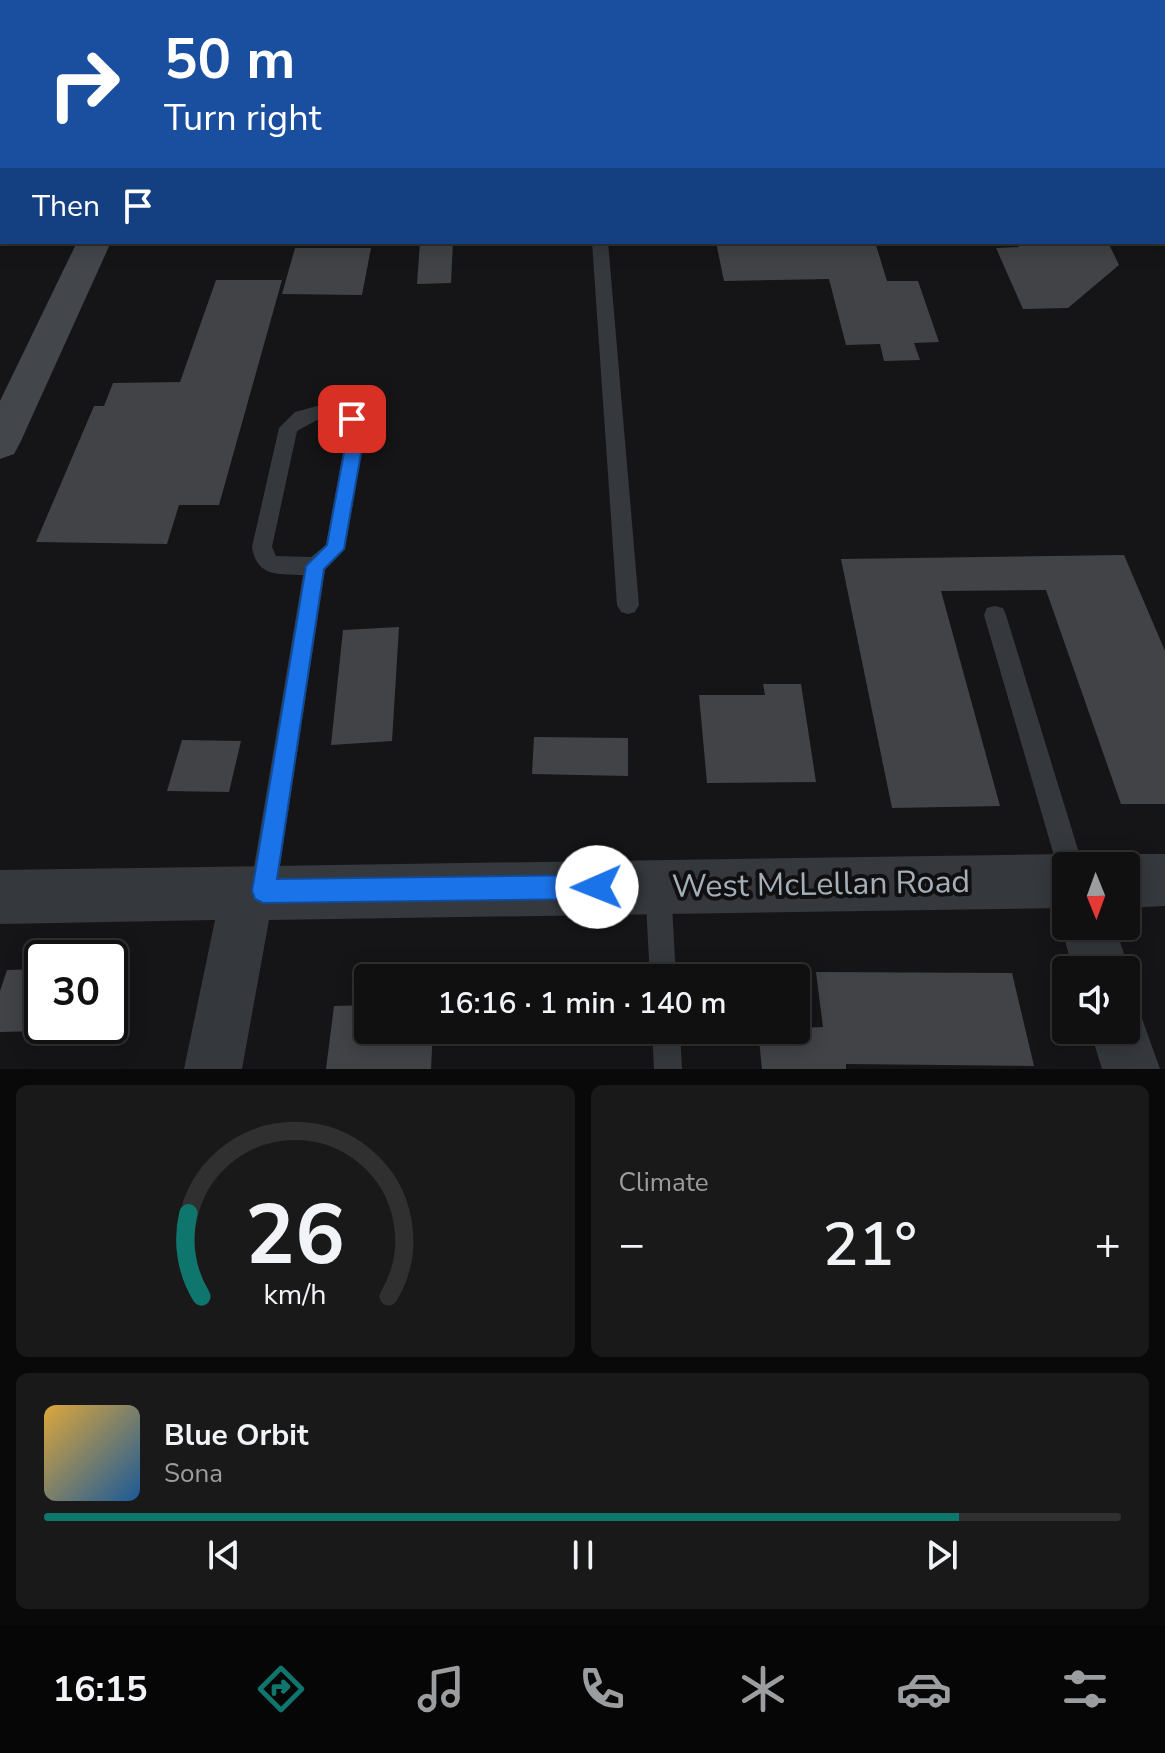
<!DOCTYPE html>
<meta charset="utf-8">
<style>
:root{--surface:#101011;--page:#19191a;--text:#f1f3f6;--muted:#9c9d9f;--line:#303031;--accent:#0f766e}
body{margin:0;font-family:"Nunito Sans",sans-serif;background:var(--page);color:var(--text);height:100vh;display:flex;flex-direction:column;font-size:30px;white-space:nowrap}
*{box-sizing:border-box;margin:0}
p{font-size:26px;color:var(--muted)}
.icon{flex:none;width:44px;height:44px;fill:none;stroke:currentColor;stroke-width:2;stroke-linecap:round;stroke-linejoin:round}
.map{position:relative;height:1069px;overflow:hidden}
.details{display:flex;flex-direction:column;gap:16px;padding:16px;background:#090909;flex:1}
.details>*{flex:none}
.guide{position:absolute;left:0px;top:0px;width:1166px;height:244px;box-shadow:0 4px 20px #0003,0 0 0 2px var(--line);background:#1a4fa0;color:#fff;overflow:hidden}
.needle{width:52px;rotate:179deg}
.fabs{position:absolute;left:1052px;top:852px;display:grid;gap:16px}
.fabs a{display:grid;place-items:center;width:88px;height:88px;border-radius:8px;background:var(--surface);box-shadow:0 4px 20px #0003,0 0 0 2px var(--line);font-size:40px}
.speed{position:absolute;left:24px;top:940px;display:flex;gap:16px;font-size:40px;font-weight:700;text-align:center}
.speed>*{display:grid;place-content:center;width:104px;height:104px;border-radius:50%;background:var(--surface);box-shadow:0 4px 20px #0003,0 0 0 2px var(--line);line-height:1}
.speed .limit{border:4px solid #111;border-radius:12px;background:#fff;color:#111}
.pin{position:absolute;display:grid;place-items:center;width:68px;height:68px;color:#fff;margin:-34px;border-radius:16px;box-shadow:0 4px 12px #0006}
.me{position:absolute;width:88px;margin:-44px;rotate:269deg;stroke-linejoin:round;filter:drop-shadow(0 0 6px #0008)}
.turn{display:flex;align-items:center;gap:28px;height:168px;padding:0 32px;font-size:36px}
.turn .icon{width:104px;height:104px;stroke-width:2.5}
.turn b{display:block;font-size:56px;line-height:68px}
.then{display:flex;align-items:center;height:76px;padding:0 32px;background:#0003;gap:16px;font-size:30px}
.big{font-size:60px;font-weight:600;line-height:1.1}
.details .widget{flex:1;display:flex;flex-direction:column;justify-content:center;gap:12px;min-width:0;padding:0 28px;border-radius:12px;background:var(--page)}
.details .dial{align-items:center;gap:0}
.dial svg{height:208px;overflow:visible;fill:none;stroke:var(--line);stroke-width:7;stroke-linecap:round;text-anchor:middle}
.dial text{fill:var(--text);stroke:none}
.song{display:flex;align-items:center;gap:24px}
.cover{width:96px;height:96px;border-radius:12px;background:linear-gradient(135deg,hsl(40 70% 55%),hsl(210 70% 35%))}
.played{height:8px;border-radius:4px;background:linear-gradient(90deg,var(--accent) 85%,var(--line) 85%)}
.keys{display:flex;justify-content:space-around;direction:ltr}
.heat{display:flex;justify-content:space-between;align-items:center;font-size:44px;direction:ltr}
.details .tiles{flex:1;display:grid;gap:16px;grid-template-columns:1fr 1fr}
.widget:last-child{grid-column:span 2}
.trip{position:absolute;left:354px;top:964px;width:456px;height:80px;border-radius:8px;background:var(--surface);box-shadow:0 4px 20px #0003,0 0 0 2px var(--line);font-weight:600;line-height:80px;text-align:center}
.menu{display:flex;height:128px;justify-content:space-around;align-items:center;background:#060607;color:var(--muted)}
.menu .icon{width:56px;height:56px}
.menu .current{color:var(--accent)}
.menu b{font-size:36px;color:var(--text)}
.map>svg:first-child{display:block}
</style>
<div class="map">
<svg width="1165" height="1069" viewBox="0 0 1165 1069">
<rect width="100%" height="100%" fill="#151517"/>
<g fill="#414347">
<polygon points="420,242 453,242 451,283 417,284"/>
<polygon points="716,242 875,242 887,281 918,281 939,342 914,343 920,360 884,361 880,344 846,345 829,279 724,281"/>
<polygon points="1016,242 1108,242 1119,265 1068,308 1023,309 996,248 1019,247"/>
<polygon points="295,248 371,248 362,295 282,294"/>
<polygon points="216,280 282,280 219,505 179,505 167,544 36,542 94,406 104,406 113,383 180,382"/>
<polygon points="1124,555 1165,651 1165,804 1121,804 1046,590 941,591 1000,806 892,808 841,559"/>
<polygon points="399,627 392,741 331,745 343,630"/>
<polygon points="763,684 801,684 816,782 707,783 699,695 765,695"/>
<polygon points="534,737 628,738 628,776 532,774"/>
<polygon points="182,740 241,741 229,792 167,791"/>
<polygon points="42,969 42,1031 0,1032 0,991 7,970"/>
<polygon points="816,972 1012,973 1034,1066 846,1064 846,1069 762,1069 758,1030 823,1027"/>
<polygon points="368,1005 368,1030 433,1030 431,1069 326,1069 334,1006"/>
</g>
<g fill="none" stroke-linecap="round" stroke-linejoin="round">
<g fill="#35383c" fill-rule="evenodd">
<rect x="295" y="0" width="12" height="2"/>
<rect x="456" y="0" width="12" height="2"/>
<rect x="646" y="0" width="12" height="2"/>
<rect x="791" y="0" width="12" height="2"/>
<polygon points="911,0 923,0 924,2 912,2"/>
<polygon points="1021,0 1033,0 1034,2 1022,2"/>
<rect x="1164" y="101" width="1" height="10"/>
<polygon points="592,242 608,242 639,605 635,612 628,614 621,612 617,605"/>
<path d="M317,406L358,414L365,431L345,549L325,570L276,891L272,900L263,904L254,900L250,891L303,575C278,574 257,577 252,547L279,428L295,412ZM317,420L344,424L347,431L326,545L311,557L276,556L272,547L297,431Z"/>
<polygon points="995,606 1003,608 1006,615 1083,866 1066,866 1066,877 1061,875 1057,866 984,615 987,608"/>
<polygon points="658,873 667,877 671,886 676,978 650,978 645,886 649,877"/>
<polygon points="652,1030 680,1030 682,1069 654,1069"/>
</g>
<g fill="#35383c" fill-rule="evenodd">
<polygon points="1066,854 1086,866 1066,866 1066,908 269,920 242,1069 184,1069 215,920 0,924 0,870"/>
<polygon points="1126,854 1165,854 1165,906 1126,908 1126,866 1106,866"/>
<polygon points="1066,913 1066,926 1115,926 1129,970 1126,977 1126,970 1073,970 1061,926"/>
<polygon points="1126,1004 1139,1010 1160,1069 1102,1069 1090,1030 1126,1030"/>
</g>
<g fill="#43474c" fill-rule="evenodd">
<rect x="1164" y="67" width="1" height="18"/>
<rect x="0" y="75" width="2" height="18"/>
<polygon points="77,242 111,242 20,443 14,454 0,459 0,401"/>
</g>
</g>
<polygon fill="#1a73e8" stroke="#114b97" stroke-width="2" points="352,413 357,415 365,431 344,549 324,569 277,879 597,875 605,879 609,887 605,895 597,899 263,903 255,899 252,891 306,566 327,545 348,431 343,419"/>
<g text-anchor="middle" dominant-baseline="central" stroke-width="8" stroke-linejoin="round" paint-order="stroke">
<g font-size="32" fill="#a5afb8" stroke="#101012">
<text transform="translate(821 884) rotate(-1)">West McLellan Road</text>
</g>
</g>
</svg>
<div class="fabs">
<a><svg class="needle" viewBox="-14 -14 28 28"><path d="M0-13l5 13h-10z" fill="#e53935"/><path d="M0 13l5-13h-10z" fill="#9c9d9f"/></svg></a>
<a><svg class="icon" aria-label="sound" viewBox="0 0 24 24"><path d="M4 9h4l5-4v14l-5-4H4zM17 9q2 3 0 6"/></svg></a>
</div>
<div class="speed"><div class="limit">30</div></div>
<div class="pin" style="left:352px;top:419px;background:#d93025"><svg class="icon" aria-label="arrive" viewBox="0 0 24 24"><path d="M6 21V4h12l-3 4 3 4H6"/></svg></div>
<svg class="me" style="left:597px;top:887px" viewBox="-20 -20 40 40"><circle r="19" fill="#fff"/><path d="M0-13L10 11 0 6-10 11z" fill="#1a73e8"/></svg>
<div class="trip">16:16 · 1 min · 140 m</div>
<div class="guide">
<div class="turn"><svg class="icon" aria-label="right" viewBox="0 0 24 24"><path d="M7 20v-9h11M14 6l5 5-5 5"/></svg><div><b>50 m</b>Turn right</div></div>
<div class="then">Then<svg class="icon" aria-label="arrive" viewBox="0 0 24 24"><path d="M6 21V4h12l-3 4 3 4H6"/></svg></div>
</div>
</div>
<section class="details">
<div class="tiles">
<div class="widget dial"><svg viewBox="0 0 100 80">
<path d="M14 69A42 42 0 1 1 86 69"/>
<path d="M14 69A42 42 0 0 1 9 37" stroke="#0f766e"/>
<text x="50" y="56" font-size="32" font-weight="700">26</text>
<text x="50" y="72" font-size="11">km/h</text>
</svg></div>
<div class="widget"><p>Climate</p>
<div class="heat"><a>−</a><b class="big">21°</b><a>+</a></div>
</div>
<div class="widget">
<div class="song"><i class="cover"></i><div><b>Blue Orbit</b><p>Sona</p></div></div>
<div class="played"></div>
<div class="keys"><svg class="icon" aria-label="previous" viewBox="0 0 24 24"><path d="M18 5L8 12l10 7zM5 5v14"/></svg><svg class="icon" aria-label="pause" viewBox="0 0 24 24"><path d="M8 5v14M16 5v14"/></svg><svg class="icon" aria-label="next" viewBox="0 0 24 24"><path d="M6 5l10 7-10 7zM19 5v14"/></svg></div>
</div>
</div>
</section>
<nav class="menu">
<b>16:15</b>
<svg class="icon current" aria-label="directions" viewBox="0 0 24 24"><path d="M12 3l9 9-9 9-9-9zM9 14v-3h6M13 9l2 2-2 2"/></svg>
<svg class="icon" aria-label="music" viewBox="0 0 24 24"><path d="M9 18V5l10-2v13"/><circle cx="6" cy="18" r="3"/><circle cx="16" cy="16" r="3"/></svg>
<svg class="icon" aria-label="phone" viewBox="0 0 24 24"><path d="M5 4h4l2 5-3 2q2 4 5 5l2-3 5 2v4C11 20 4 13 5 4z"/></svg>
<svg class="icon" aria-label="climate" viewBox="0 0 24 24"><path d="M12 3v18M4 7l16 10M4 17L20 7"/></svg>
<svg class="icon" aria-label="car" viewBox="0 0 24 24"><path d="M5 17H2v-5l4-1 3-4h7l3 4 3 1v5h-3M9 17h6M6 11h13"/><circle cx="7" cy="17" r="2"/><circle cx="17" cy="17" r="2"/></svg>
<svg class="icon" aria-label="filters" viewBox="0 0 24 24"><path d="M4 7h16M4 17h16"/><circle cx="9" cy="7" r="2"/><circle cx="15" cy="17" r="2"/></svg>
</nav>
